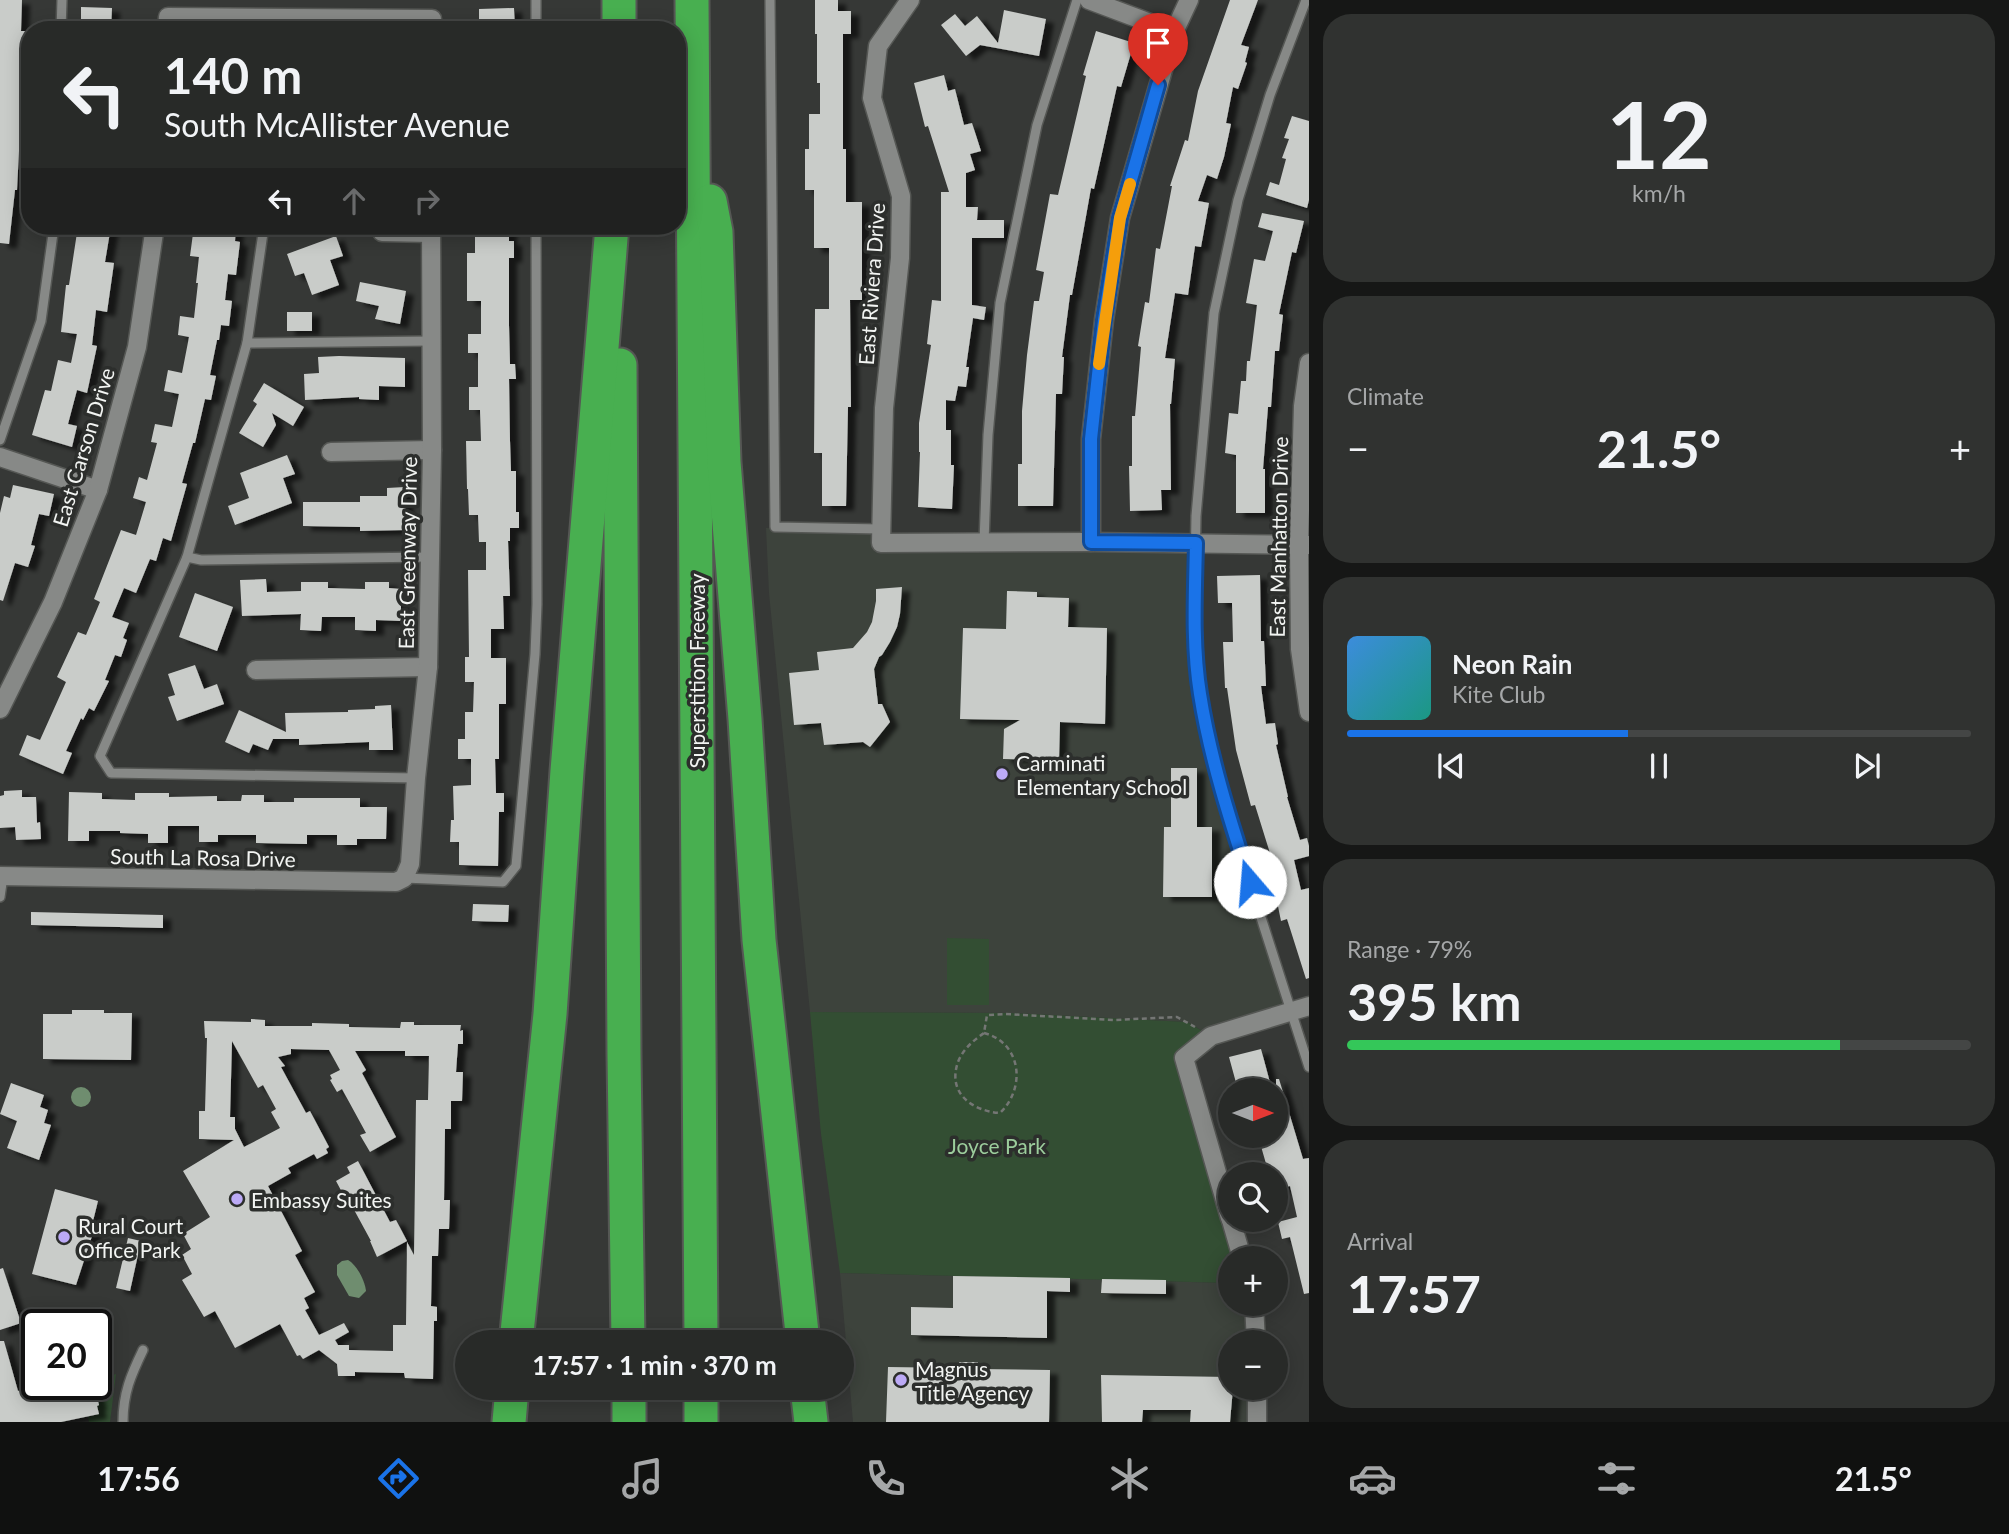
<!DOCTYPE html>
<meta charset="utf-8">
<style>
:root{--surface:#282a28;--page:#303230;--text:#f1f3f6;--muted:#a5a7a8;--line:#444645;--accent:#1a73e8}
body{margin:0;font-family:Lato,sans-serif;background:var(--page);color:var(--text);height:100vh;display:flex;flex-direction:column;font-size:26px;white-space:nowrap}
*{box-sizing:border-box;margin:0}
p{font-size:23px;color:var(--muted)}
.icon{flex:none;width:38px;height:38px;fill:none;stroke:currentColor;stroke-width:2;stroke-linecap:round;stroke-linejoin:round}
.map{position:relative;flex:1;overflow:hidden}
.details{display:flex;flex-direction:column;gap:14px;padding:14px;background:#161716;width:700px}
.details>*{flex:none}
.banner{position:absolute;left:21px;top:21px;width:665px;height:214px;border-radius:28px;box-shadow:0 4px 18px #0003,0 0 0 2px var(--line);background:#282a28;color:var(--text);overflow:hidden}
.needle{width:46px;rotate:90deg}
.controls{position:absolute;left:1218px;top:1078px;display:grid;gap:14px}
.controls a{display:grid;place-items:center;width:70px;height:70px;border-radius:50%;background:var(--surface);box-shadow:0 4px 18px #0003,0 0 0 2px var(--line);font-size:35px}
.speed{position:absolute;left:21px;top:1309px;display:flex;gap:14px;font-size:35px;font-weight:700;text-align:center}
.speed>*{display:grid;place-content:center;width:91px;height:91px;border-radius:50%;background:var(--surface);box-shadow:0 4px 18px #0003,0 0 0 2px var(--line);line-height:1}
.speed .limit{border:4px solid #111;border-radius:10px;background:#fff;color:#111}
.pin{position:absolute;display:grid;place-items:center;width:60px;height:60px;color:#fff;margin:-72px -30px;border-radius:50% 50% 50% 0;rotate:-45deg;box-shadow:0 0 7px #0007}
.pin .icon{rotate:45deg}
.me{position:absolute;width:77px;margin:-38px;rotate:342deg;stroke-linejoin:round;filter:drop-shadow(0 0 5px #0008)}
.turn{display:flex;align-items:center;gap:24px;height:147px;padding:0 28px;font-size:32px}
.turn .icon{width:91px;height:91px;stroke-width:2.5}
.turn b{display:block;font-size:49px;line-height:60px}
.lanes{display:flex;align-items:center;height:66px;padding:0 28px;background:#0003;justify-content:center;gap:35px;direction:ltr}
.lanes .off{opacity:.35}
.big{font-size:52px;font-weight:700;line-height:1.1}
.details .widget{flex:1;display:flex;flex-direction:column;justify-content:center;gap:10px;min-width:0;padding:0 24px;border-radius:28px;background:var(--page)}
.details .dial{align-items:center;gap:0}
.dial b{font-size:91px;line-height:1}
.song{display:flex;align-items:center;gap:21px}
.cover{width:84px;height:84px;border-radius:10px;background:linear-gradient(135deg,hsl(210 70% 55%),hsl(170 70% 35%))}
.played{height:7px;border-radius:4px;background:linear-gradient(90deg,var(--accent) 45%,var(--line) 45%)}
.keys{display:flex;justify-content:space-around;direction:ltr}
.heat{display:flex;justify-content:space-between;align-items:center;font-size:38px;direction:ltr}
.charge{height:10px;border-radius:5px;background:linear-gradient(90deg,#34c759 79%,var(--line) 0)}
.trip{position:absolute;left:455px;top:1330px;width:399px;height:70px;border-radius:35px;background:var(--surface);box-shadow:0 4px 18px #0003,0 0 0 2px var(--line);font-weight:700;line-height:70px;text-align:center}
.dock{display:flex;height:112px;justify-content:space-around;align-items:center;background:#101110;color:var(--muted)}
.dock .icon{width:49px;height:49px}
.dock .current{color:var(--accent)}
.dock b{font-size:32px;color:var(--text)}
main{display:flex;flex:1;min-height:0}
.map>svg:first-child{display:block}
</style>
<main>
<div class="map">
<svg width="1309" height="1422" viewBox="0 0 1309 1422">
<defs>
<filter id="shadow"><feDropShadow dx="8" dy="4.5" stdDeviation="2" flood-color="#0009"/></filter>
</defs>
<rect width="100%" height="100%" fill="#363836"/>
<g fill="#3d433c">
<polygon points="766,528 881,529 881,542 1196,543 1200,694 1222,796 1292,1012 1211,1036 1187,1022 1010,1013 810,1012 769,593"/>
<polygon points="840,1273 1230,1283 1230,1304 1249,1304 1251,1342 1230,1342 1230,1388 1251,1388 1251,1422 853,1422"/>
</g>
<g fill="#334e33">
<polygon points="947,938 989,939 989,1005 947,1005"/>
<polygon points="810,1012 1010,1013 1187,1022 1211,1036 1184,1058 1242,1258 1230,1258 1230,1283 840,1273 821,1134"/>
<polygon points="116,1374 110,1422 89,1422 88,1417 99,1414 94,1384 96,1384 96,1380"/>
</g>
<g fill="#6f8d6f">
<circle cx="81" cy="1097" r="10"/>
<path d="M348,1260C357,1265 365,1281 366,1291L359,1298L349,1296L337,1275V1265L342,1261Z"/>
</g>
<g fill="#c9ccc9" fill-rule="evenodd" filter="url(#shadow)">
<polygon points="0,0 22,0 21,31 30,31 28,64 20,64 19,91 24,91 22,131 20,131 17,190 15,190 9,244 0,243"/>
<polygon points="815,0 838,0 838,11 851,11 851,34 843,34 843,149 846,149 846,202 862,202 862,300 850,300 851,407 848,407 846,506 822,506 822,453 814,453 815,309 829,309 829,248 814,248 814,190 805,190 805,149 809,149 809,114 820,114 820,83 817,83 817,34 815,34"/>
<polygon points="1230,0 1258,0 1241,45 1249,47 1245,62 1247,63 1238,89 1233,87 1226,123 1231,124 1224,157 1217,179 1207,175 1198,201 1209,203 1201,247 1195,246 1188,295 1175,293 1165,358 1175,359 1171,404 1170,404 1171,490 1161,490 1162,510 1130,511 1129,466 1132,466 1132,416 1135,416 1141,347 1138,346 1145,302 1149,303 1156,248 1160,249 1172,186 1170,186 1185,140 1188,141 1198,91"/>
<polygon points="81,7 112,8 111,30 81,30"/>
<polygon points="514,8 515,30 479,30 479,9"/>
<polygon points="1004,10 1046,19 1039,56 980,45 966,56 941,25 955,14 965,26 977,16 998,43"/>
<polygon points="1096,31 1134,43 1121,87 1117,86 1094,189 1091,188 1072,295 1070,295 1062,357 1064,357 1062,394 1056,394 1053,506 1018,506 1018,464 1022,464 1022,411 1027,355 1034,301 1039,301 1044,272 1036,270 1050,194 1058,195 1086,76 1083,75"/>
<polygon points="944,75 948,91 955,89 964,125 972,123 981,151 970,154 975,170 966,173 966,207 978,207 977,220 1004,220 1004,238 972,238 972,305 986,307 984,320 973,318 966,367 969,367 966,387 958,386 955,401 946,400 946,430 951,430 951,465 954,465 952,509 918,507 920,452 919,452 919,423 931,345 927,344 932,300 941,301 941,192 949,192 928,126 925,127 914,83"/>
<polygon points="1292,116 1309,121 1309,200 1307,208 1266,195 1270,182 1279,185 1286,159 1282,158 1289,139 1284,138"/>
<polygon points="1262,213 1304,221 1296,253 1292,252 1279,314 1283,315 1279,351 1275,351 1271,407 1268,407 1263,469 1265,469 1265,513 1236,513 1236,455 1225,453 1229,413 1238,414 1241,381 1246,381 1247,361 1250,361 1257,305 1246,303 1254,259 1265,261 1273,231 1258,227"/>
<polygon points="78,226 111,226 105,262 114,263 107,312 96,310 92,345 97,346 87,393 77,390 68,424 77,426 72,447 32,435 45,390 51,391 58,360 71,363 77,334 61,332 66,285 69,285"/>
<polygon points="194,226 236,226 235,241 240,242 236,275 228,274 225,300 232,301 229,326 221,325 219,340 217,340 210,375 216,376 211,400 205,399 195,443 193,443 182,483 187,484 171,541 163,538 156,561 150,559 136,593 124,588 112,617 129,623 123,638 127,640 121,657 115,655 105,680 109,681 94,711 89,708 83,720 81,718 66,751 72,753 63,774 19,755 27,735 40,740 66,682 57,677 78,632 86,635 100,602 94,599 121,530 136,535 146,502 133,498 139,477 147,480 157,443 151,442 155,424 172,427 179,394 164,391 168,370 182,373 189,337 178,335 180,316 194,318 198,283 196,283 199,257 190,256"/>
<polygon points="475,226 509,226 509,241 514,241 514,258 509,258 509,326 510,364 515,364 516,379 509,379 510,441 511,471 516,471 516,512 519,512 519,528 510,528 510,541 508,541 510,596 503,596 504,629 491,629 491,658 506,658 506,704 499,704 499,759 495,759 496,793 504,793 504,812 499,812 498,866 459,865 459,842 450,842 451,820 454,820 453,786 471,785 471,759 458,759 458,739 465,739 465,712 473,712 474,682 465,682 465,657 469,657 468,570 486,570 486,542 479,542 478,515 469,515 468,489 467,489 466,441 481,441 480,410 469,410 469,387 478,387 478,353 468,353 468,334 481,334 481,301 467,301 467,253 475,253"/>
<polygon points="336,236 343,256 330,260 339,285 312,295 304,273 295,276 287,254"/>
<polygon points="360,282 406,291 400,324 375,319 379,306 356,301"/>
<rect x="287" y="312" width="25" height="19"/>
<polygon points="339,356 405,358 405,387 379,386 379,400 359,399 359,397 305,400 304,374 319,373 318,357"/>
<polygon points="264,383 304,407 293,426 272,413 276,425 263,447 239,433 257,404 253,401"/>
<polygon points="287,455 295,474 283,478 292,503 235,525 228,506 249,498 240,473"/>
<polygon points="13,485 54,494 49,516 39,514 31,545 35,546 28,567 15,563 3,601 0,600 0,513 4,496 10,498"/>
<polygon points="405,487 406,530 360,531 360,527 303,526 303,502 360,502 360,496 387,496 387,488"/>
<polygon points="1260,575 1261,641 1264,641 1266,686 1261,686 1266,724 1275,723 1278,744 1276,745 1288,797 1287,797 1300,840 1307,838 1309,846 1309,856 1294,860 1301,890 1309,888 1309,978 1306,979 1287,919 1281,921 1272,877 1277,876 1255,805 1251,806 1236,750 1227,688 1225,688 1223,642 1233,642 1232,603 1218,603 1217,576"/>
<polygon points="266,579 267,592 301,591 301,582 328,582 328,588 365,589 365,582 389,582 389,588 401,589 401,621 376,620 376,631 355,630 355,617 322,617 321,631 300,630 301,614 242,616 240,580"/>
<polygon points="902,587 900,614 897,627 890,642 882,655 879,657 874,669 878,704 882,704 890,722 870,747 863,742 824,745 821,723 794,725 789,673 819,670 817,652 853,648 867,632 872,622 876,601 876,589"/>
<polygon points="1007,591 1037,592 1037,597 1069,598 1068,627 1107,628 1105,724 1060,722 1059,760 1003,759 1004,729 1020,720 960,719 963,628 1006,629"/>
<polygon points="195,593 233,607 217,651 179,637"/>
<polygon points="195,665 204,689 217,684 224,704 177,721 168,697 175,695 168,674"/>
<polygon points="391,705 393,750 369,750 369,742 299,745 299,739 273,739 268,750 253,744 249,753 225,742 239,710 286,732 285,713 348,712 348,710 375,709 375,706"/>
<polygon points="1171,768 1197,768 1197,827 1212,827 1212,897 1163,897 1164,827 1171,827"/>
<polygon points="22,790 22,797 36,797 37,823 40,822 41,839 16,840 15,827 0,828 0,796 4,795 4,791"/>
<polygon points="69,792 102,793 102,799 135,800 135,793 169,793 169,797 217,796 217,801 241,801 242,795 264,795 264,802 294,802 294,798 360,798 360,807 387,807 386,839 357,839 357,845 337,845 337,835 307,835 307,844 256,843 256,835 218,835 218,842 199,842 199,826 168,826 168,843 148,843 148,834 120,833 120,831 89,831 89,841 68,841"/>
<polygon points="473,904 509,905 508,922 472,921"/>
<polygon points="31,912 163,915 163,928 31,925"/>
<polygon points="72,1010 104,1010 104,1013 132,1013 131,1060 43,1059 43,1014 72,1014"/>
<path d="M251,1019L265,1020V1026H312V1023L349,1024V1027L400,1028L401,1022H414V1025H461L460,1031L463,1030V1044H458L456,1072H463L462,1101H451V1129H445L444,1200H450L449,1229H439L438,1256H432L431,1306L437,1307V1321H434L433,1379L405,1378L404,1373L355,1372V1376H338L337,1364L319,1350L303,1359L300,1355L297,1356L280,1324L235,1348L215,1311L204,1317L182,1280L192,1274L182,1255L191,1249L183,1234L210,1217L183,1171L234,1140L199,1139V1111H205L207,1038H205L204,1021L251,1022ZM232,1041L258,1088L263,1085L276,1109L271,1112L280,1128L244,1147L235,1129V1117H230ZM291,1049L329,1050L340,1070L330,1075L332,1079L330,1080L337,1092L342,1089L366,1133L360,1135L370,1152L396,1137L362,1073L366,1070L355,1051H405V1056H429L428,1100H416L414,1255L407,1242L406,1325H393V1351L349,1350V1345H338L335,1340L349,1332L344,1323L319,1335L305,1310L309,1308L304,1298L315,1292L295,1255L302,1251L268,1186L291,1173L288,1168L314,1154L317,1159L328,1153L326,1149L329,1147L310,1111L306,1113L281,1067L285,1066L278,1057L291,1054Z"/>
<polygon points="1261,1049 1272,1090 1238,1090 1229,1057"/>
<polygon points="1276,1079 1279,1079 1303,1159 1309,1158 1309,1293 1304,1294 1290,1237 1282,1239 1278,1222 1297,1217 1290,1186 1276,1190 1276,1174 1269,1174 1258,1136 1276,1136"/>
<polygon points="11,1083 44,1095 40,1107 48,1110 44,1123 51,1125 39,1160 7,1148 17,1121 0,1114"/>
<polygon points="358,1161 390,1222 396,1220 407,1241 377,1257 370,1241 371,1241 346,1195 344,1196 336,1181 350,1173 347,1167"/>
<polygon points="55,1189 98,1201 91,1229 94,1230 76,1285 32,1274"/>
<polygon points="128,1238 141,1241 130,1291 116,1288"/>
<polygon points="3,1268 21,1323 0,1330 0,1269"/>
<polygon points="953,1276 1070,1278 1070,1292 1047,1291 1047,1338 911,1335 911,1307 953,1308"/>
<polygon points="1102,1279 1166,1280 1166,1294 1101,1293"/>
<polygon points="0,1341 4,1341 18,1391 28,1388 31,1397 53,1391 54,1394 90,1385 91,1390 95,1389 99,1405 97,1406 99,1414 61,1422 0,1422"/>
<polygon points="959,1362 978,1362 978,1369 1050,1370 1049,1422 886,1422 888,1367 959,1368"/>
<polygon points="1101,1375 1230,1377 1230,1388 1233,1388 1230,1422 1190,1422 1191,1410 1143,1410 1142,1422 1102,1422"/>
</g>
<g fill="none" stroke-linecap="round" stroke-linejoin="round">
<g stroke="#555754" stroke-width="12">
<g id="service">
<polyline points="536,0 536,30"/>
<polyline points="770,0 775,527 881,529"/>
<polyline points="1306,0 1270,95 1238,200 1214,313 1196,516 1194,626 1200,694 1222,796 1309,1067"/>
<polyline points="61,30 62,0"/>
<polyline points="264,226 247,343 187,557 100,756 111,773 416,778"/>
<polyline points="247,343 431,341"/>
<polyline points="0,440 41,321 54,226"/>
<polyline points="984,542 988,435 1000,303 1037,125 1077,0"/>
<polyline points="187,557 201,560 430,557"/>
<polyline points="404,878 503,882 516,866 535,654 537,604 536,226"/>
<polyline points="0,897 3,876"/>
<path d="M123,1422C123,1393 131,1375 143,1350"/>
</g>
</g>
<g stroke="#555754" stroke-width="21">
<g id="minor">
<polyline points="910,0 878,46 872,98 901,196 900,258 884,408 881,543 1091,542 1309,545"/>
<polyline points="1089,0 1174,32"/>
<polyline points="167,30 168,17 432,19 432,30"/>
<polyline points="382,232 431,233"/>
<polyline points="1309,363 1303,406 1299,545 1300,649 1309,712"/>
<polyline points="331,452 432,450"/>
<polyline points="0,457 98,490"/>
<polyline points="1091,542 1091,439 1104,320 1120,218 1174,32 1189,0"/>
<polyline points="256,670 428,667"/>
<polyline points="0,709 53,602 98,490 137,347 155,226"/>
<polyline points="0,876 396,882 404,878 410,864 416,778 428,667 432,450 431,226"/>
<polyline points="1230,1218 1184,1058 1211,1036 1309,1006"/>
<polyline points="1231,1220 1242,1258"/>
<polyline points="1254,1304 1256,1342"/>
<polyline points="1257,1388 1257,1422"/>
</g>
</g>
<g stroke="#555754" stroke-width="37">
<g id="motorway">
<polyline points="619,0 619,30"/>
<polyline points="692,0 701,1342"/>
<polyline points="710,201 716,232 724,462 745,719 759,940 803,1342"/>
<polyline points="620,365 624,1055 628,1342"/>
<polyline points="516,1342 550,1014 567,771 612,226"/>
<polyline points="629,1388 629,1422"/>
<polyline points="701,1388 701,1422"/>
<polyline points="807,1388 811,1422"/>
<polyline points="509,1422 512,1388"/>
</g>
</g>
<path stroke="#747674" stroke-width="2.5" stroke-dasharray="5 3.5" stroke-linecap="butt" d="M984,1033C1022,1043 1026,1088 1000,1113C972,1111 947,1093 958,1062C963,1049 974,1040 984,1033L987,1015L1006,1014L1114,1020L1177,1017L1195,1027"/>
<use href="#service" stroke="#878987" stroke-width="9"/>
<use href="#minor" stroke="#878987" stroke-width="18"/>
<use href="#motorway" stroke="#48af50" stroke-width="33"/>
</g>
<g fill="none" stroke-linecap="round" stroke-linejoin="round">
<g stroke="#114b97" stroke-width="18">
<path id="route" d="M1158,85L1120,218L1104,320L1091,439V542L1196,543C1195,593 1192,644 1200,694C1210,758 1230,820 1250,882"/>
</g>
<use href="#route" stroke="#1a73e8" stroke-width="12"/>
<polyline stroke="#f59e0b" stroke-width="12" points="1099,364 1120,218 1130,184"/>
</g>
<g fill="#bcaaf6" stroke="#2c2e2c" stroke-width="2.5">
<circle cx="1002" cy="774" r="7"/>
<circle cx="237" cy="1199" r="7"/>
<circle cx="64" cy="1237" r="7"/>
<circle cx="901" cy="1380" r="7"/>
</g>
<g text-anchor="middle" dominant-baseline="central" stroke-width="7" stroke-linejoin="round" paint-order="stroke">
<g font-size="21" fill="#f2f4f2" stroke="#2c2e2c">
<text transform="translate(871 284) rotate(-86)">East Riviera Drive</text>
<text transform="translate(83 447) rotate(-73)">East Carson Drive</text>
<text transform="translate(1278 537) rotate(-89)">East Manhatton Drive</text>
<text transform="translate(407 553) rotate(-89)">East Greenway Drive</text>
<text transform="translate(696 671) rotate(-90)">Superstition Freeway</text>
<text transform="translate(203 857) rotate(1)">South La Rosa Drive</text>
</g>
<g font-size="21" fill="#f2f4f2" stroke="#2c2e2c" text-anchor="start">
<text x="1016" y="762">Carminati<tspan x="1016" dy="24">Elementary School</tspan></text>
<text x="251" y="1199">Embassy Suites</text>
<text x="78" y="1225">Rural Court<tspan x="78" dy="24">Office Park</tspan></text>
<text x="915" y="1368">Magnus<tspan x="915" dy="24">Title Agency</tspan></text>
</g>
<g font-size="21" fill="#9ccd9c" stroke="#2c2e2c">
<text x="997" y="1145">Joyce Park</text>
</g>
</g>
</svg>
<div class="controls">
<a><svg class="needle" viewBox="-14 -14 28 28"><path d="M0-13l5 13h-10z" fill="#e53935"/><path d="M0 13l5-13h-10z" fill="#a5a7a8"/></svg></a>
<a><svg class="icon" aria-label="search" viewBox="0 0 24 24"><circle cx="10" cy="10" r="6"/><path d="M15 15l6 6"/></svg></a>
<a>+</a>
<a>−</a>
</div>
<div class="speed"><div class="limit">20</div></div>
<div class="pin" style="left:1158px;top:85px;background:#d93025"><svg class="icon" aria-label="arrive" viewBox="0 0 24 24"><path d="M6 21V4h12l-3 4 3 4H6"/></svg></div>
<svg class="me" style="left:1250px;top:882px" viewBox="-20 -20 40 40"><circle r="19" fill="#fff"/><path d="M0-13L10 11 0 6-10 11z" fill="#1a73e8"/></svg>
<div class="trip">17:57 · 1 min · 370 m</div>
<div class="banner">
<div class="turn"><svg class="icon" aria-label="left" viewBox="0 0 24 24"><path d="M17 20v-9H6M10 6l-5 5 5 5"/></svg><div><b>140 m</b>South McAllister Avenue</div></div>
<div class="lanes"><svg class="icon" aria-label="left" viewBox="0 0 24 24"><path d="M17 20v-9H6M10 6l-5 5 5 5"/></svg><svg class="icon off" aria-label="ahead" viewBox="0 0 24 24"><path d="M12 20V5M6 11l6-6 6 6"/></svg><svg class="icon off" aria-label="right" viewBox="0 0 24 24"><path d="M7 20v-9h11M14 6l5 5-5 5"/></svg></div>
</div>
</div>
<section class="details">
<div class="widget dial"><b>12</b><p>km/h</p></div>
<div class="widget"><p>Climate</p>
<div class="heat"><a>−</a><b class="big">21.5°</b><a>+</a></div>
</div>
<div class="widget">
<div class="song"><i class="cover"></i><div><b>Neon Rain</b><p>Kite Club</p></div></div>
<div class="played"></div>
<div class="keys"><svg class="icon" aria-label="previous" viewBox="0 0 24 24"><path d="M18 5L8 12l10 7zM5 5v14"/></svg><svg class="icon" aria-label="pause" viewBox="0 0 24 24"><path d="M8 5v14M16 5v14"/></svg><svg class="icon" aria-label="next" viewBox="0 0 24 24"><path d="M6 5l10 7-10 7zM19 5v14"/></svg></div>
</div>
<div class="widget"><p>Range · 79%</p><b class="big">395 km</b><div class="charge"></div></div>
<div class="widget"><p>Arrival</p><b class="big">17:57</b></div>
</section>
</main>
<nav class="dock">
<b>17:56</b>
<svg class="icon current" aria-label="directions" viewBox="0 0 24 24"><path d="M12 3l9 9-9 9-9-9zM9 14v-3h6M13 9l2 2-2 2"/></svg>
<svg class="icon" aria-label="music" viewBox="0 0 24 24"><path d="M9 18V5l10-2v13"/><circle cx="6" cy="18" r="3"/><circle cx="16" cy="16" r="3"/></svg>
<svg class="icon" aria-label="phone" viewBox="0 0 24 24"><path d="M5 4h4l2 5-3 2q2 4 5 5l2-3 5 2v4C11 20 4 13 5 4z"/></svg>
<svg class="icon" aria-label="climate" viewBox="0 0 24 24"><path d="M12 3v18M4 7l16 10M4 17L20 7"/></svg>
<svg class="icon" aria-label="car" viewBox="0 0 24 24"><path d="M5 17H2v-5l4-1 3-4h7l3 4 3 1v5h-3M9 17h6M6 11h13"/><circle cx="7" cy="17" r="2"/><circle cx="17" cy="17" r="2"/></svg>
<svg class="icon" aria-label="filters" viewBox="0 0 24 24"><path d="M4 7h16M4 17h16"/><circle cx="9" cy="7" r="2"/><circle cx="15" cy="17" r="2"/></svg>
<b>21.5°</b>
</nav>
